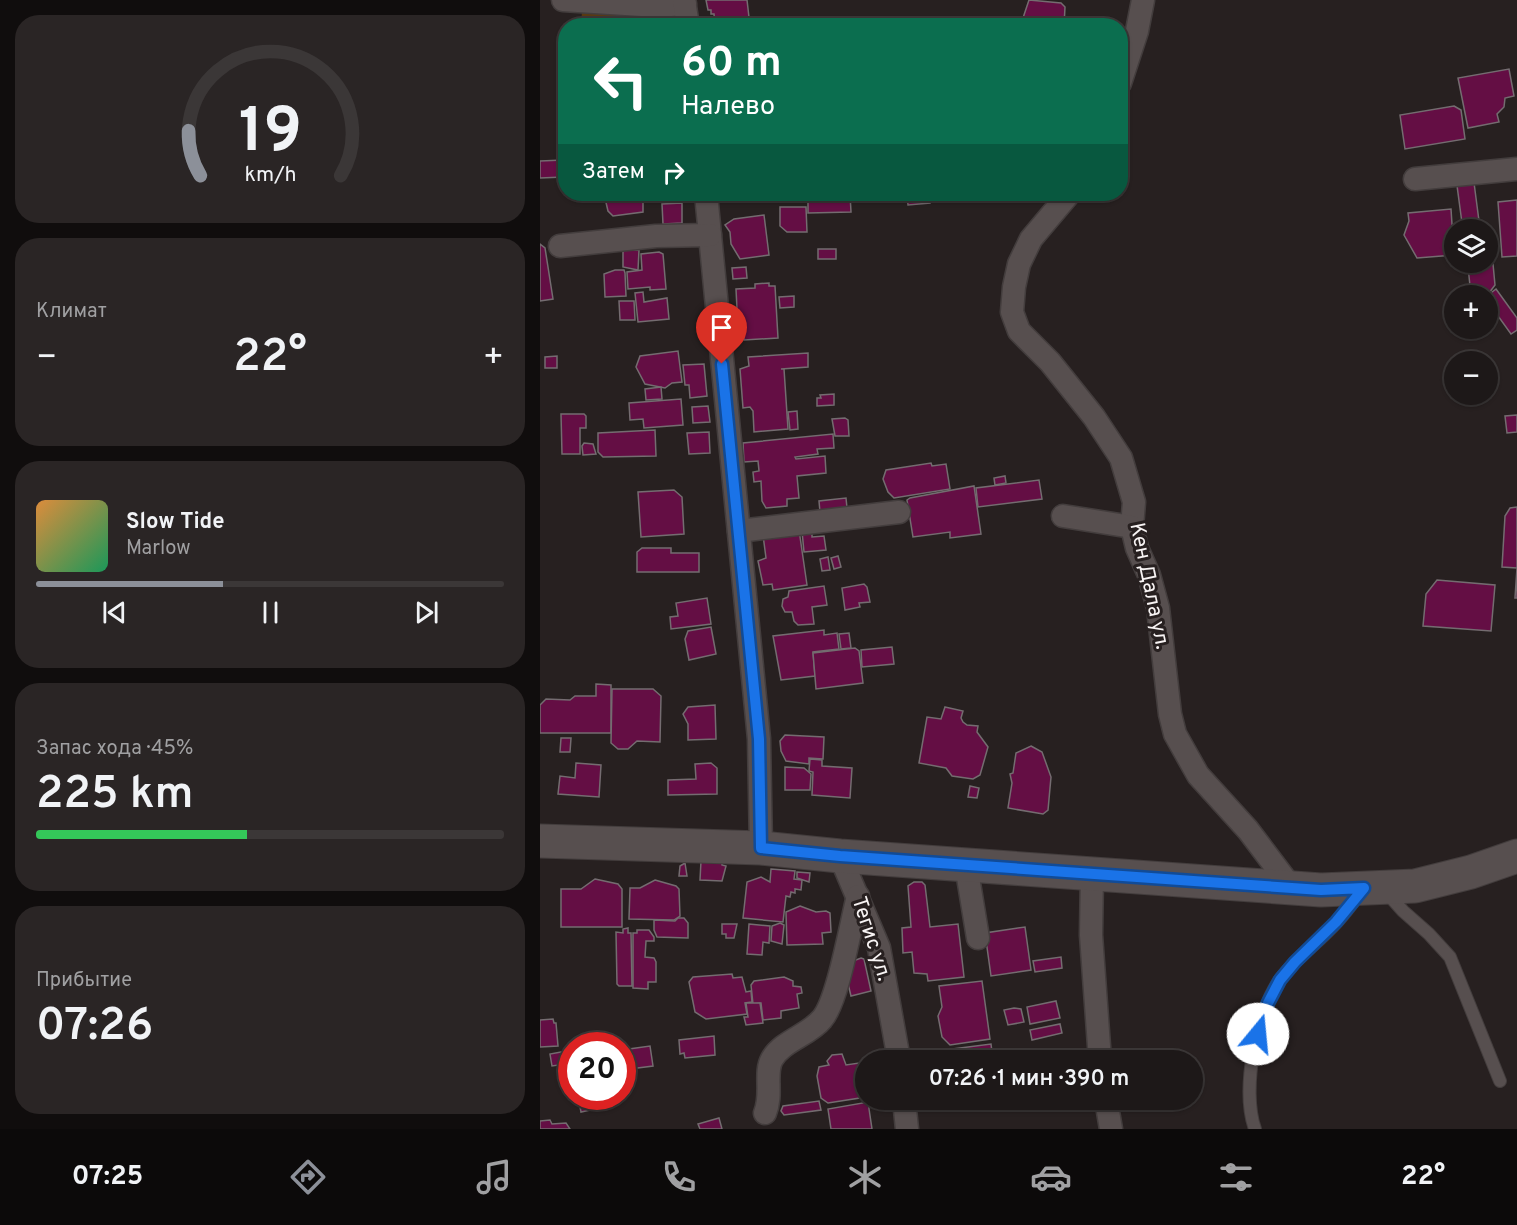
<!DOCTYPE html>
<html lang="ru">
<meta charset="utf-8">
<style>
:root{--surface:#1d1818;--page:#2a2525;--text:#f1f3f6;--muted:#a0a0a2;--line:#3b3737;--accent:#8c9099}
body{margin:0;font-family:Overpass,sans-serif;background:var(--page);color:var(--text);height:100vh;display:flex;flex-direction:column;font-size:22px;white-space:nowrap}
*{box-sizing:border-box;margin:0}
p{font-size:20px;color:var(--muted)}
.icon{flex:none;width:33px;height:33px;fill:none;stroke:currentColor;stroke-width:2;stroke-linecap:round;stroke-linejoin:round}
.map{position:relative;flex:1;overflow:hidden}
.details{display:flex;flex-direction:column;gap:15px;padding:15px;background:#100d0d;width:540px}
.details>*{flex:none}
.guide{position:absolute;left:18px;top:18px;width:570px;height:183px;border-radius:24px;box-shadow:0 2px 4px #0004,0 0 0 2px var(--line);background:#0b6e4f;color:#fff;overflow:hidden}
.buttons{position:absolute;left:904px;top:219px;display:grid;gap:12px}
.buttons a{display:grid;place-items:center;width:54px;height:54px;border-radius:50%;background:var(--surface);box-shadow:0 2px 4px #0004,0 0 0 2px var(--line);font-size:30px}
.speed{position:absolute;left:18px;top:1032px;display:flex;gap:12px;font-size:30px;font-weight:700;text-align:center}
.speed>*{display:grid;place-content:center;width:78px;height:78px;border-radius:50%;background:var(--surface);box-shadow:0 2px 4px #0004,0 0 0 2px var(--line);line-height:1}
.speed .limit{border:9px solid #d22;background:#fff;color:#111}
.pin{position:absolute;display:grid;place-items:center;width:51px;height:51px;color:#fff;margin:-62px -26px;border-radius:50% 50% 50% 0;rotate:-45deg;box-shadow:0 0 6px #0007}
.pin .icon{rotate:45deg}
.me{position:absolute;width:66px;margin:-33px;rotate:17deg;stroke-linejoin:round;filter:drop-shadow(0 0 4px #0008)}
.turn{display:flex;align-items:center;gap:21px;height:126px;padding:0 24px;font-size:27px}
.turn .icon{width:78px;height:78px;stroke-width:2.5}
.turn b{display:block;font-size:42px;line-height:51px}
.then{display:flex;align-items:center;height:57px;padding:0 24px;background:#0003;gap:12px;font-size:22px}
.big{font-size:45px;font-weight:600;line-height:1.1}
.details .tile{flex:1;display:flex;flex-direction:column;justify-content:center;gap:9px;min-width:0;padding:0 21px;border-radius:24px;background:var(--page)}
.details .dial{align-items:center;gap:0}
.dial svg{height:156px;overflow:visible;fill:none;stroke:var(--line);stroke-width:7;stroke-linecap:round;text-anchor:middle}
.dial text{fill:var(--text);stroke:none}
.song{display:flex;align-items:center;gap:18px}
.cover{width:72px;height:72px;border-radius:9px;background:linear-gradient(135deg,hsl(30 70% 55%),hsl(150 70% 35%))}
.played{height:6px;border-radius:3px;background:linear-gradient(90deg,var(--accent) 40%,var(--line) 40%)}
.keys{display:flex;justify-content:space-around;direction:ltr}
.heat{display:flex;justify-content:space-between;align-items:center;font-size:33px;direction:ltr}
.charge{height:9px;border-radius:4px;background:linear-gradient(90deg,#34c759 45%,var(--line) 0)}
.trip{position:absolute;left:315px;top:1050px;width:348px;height:60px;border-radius:30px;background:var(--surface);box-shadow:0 2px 4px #0004,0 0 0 2px var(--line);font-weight:600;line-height:60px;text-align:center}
.menu{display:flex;height:96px;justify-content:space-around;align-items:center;background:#0c0a0a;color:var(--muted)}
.menu .icon{width:42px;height:42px}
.menu .on{color:var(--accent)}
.menu b{font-size:27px;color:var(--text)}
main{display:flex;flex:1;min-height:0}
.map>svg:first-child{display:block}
</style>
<main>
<section class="details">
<div class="tile dial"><svg viewBox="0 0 100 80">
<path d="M14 69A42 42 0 1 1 86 69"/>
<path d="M14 69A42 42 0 0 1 8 46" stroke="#8c9099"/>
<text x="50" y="56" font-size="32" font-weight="700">19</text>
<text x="50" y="72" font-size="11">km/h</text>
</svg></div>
<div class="tile"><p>Климат</p>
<div class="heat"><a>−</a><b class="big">22°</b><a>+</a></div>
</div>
<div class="tile">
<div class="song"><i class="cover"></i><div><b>Slow Tide</b><p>Marlow</p></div></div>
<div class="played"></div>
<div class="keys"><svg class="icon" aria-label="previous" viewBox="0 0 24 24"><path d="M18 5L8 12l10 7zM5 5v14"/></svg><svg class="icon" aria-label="pause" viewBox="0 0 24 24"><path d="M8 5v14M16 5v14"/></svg><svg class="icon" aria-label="next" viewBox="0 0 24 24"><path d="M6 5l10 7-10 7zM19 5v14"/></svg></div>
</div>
<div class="tile"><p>Запас хода · 45%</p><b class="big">225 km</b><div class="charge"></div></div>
<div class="tile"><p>Прибытие</p><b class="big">07:26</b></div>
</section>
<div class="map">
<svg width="977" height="1129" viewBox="0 0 977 1129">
<rect width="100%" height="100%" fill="#272020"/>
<polygon fill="#593a12" points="42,11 132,12 131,25 41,26"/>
<g fill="#640e44" stroke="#746c70" stroke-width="1.5">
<polygon points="166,0 207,0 210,26 175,26 174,14 171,14 171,10 168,10"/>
<polygon points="489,0 521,3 525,7 524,26 486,26 483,18"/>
<polygon points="969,69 974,96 965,98 964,107 957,114 959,122 928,128 918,78"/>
<polygon points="914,106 921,110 925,139 865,149 860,115"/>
<polygon points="23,160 23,177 0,178 0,161"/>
<polygon points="933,175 939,221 922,223 916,178"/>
<polygon points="64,194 103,194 103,212 73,216 68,211"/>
<polygon points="221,194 267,194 267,195 227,200"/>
<polygon points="272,194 310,194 311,212 268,213 268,200"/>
<polygon points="367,194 389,194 390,203 368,205"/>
<polygon points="977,200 977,256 962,257 958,202"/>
<polygon points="142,203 142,223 123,224 122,204"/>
<polygon points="240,207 266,207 267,232 247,232 240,226"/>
<polygon points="911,209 914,255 877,258 864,235 869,221 868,213"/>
<polygon points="224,215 229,255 200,259 191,244 190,232 185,225 194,219"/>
<polygon points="0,244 5,248 13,299 0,301"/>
<rect x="278" y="249" width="18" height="10"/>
<polygon points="83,250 99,250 98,270 83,267"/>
<polygon points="119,252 123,254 126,289 110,290 110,287 88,289 87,272 102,270 101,254"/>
<polygon points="953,264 955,285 949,293 931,295 928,267"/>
<polygon points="206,267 207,278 193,279 192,268"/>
<polygon points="75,270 84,270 85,273 86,296 65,297 64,274"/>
<polygon points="229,283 229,286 235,286 238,338 204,340 203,320 197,309 196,289 215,288 215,284"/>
<polygon points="956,289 977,318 977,330 971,334 948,302 947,296"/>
<polygon points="103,292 104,302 127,298 129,319 98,322 95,293"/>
<polygon points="254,296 254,307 240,308 239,297"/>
<polygon points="79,301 94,301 95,320 80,320"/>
<polygon points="138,351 142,382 132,383 125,388 105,384 96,367 100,356"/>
<polygon points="268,353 268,367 241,369 244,369 248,429 214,432 213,411 210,407 203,408 200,369 209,366 208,357"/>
<polygon points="17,356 17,368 5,368 5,357"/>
<polygon points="164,364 167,396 150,398 149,385 145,385 143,365"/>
<polygon points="121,387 122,399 106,400 105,389"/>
<polygon points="294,394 294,405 277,406 277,398 281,398 280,395"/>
<polygon points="141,399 143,425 104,428 103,419 90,420 89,403"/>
<polygon points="168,406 170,422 153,423 152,407"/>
<polygon points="257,411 258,429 250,430 248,412"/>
<polygon points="21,414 44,414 46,416 46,428 40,428 40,454 22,454"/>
<polygon points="977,415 977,432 967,433 965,416"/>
<polygon points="305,418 308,420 309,436 295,436 292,419"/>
<polygon points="115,430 116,456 63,457 58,452 58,433"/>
<polygon points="169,432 170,453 149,454 147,433"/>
<polygon points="293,434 294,448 277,449 278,454 255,457 256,459 285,456 286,473 257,476 259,498 247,499 247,506 226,508 222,501 221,481 214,482 213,472 219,471 218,461 204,462 203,443"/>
<polygon points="44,443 53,444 56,454 43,455 42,446"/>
<polygon points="391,463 392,466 406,464 410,489 354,498 348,492 343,479 346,470"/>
<polygon points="465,476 466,483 455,485 454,478"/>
<polygon points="499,480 502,499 438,507 436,488"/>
<polygon points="434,486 441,534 410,538 410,532 373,537 367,500 370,498"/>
<polygon points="134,490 142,497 144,534 101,537 98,492"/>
<polygon points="306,498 307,508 280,512 279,501"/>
<polygon points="977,507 977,598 975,598 977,568 962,567 965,516 970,508"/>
<polygon points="259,530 267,585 233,590 232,584 223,585 218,561 226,558 223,535"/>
<polygon points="272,530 272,537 284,536 286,550 264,552 262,531"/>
<polygon points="102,548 131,548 131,553 159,553 159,572 97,572 97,552"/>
<polygon points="298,556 301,567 294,569 291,558"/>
<polygon points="288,557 290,570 282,571 280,559"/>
<polygon points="897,580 955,585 951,631 883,626 886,594"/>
<polygon points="324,584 327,587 330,602 319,603 320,607 305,610 302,588"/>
<polygon points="284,586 287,605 272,607 274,624 258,625 254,621 252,612 245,612 242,606 243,599 248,597 249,591"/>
<polygon points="167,598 171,624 131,629 130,617 138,616 136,603"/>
<polygon points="171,627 176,654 149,660 145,639 148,631"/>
<polygon points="284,630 284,635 297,633 299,649 273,652 275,676 241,680 233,636"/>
<polygon points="309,633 311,648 301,649 299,634"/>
<polygon points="352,647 354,664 322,667 321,650"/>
<polygon points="315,648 319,651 323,683 276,689 273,653"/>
<polygon points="56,684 71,685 71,733 0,733 0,705 6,699 30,700 35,696 56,696"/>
<polygon points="72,689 113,689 121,696 120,742 97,741 88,749 78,749 71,743"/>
<polygon points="175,705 176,739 148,740 148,724 143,714 148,707"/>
<polygon points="405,707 423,711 421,718 423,722 427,725 438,726 437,732 448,747 440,775 433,779 412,776 406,768 379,763 387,717 401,719"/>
<polygon points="245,735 284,737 283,759 269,758 269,764 246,761 241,751 240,741"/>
<polygon points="21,738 31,738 30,752 20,752"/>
<polygon points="491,746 502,752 511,777 508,810 503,814 468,808 472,783 470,774 473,773 476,753"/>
<polygon points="270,759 282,760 282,766 312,768 310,798 272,795 273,772 269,771"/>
<polygon points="36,763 61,765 59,797 18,794 20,776 35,778"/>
<polygon points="171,763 177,768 177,794 128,795 128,780 156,779 155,764"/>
<polygon points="245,767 264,768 271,774 270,790 245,790"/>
<polygon points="430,786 439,788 437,798 428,797"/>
<polygon points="161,861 182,862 182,865 186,866 182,881 160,880"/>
<polygon points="145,863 147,876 139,876 140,866"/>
<polygon points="231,869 255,871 254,879 262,880 261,890 255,889 255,893 251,892 250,897 246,896 243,922 203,918 207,882 221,877 230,882"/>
<polygon points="257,872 270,873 269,882 257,878"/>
<polygon points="55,879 78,884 82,889 82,927 21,927 21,889 41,889"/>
<polygon points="115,880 136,886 139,889 140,916 134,920 89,919 90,888 100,888"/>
<polygon points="374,882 382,882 385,885 390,927 418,924 424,977 388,981 387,974 374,973 372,952 363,953 362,928 371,927 368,886"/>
<polygon points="260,906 276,912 286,911 290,913 291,932 282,933 283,944 247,945 246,912"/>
<polygon points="138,918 144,918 148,923 148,938 117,937 114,930 114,920 135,921"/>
<polygon points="240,923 244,925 242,944 231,941 232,926"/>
<polygon points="182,924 197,924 194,938 186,938 186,934 182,934"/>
<polygon points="209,924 230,926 229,943 223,942 222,955 207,954"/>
<polygon points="485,927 491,970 451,976 445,933"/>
<polygon points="88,928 88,933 91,933 92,986 79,986 77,984 76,932 83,933 83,929"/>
<polygon points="97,930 109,930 114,937 114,941 106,941 105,957 114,958 116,962 116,982 108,982 108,989 93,988 93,933 97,933"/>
<polygon points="521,957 522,968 495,972 493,961"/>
<polygon points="321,958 324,959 331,991 311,996 304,967 305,964"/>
<polygon points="192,974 193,978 202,977 206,992 211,991 212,1002 205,1003 207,1014 166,1019 155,1012 149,982 153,977"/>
<polygon points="244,977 253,981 253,986 261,987 262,993 257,994 259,1008 241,1011 241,1018 223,1020 221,1003 213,1004 211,985 214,981"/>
<polygon points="442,981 450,1039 410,1045 402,1037 398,1016 402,1007 399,986"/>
<polygon points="516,1001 520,1018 490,1024 487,1007"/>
<polygon points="206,1003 220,1003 223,1023 206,1025 204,1017 208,1017"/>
<polygon points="474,1008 481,1009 484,1022 468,1025 464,1010"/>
<polygon points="13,1019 14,1023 16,1023 18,1046 0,1047 0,1020"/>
<polygon points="520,1024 522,1033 492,1040 490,1030"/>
<polygon points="174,1036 175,1055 145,1058 144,1053 140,1054 139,1040"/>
<polygon points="451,1044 453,1060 398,1060 397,1051"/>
<polygon points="110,1046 113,1066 82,1070 82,1050"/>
<polygon points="32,1050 32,1063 12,1066 10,1054"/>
<polygon points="302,1054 306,1065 319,1063 320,1071 324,1073 326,1097 288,1103 281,1098 277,1076 279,1067 289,1065 287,1061 292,1055"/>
<polygon points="38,1096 61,1096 64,1107 41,1112"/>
<polygon points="279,1101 281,1110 244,1115 241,1111 243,1106"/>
<polygon points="328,1102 332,1129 291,1129 288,1109"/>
<polygon points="179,1118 182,1129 160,1129 158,1124"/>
<polygon points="10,1120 12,1124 26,1123 30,1129 0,1129 0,1121"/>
</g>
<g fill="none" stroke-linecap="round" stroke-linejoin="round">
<g stroke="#433d3d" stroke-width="14">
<g id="service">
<polyline points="847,893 863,911 889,934 910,957 960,1081"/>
<path d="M715,1129C701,1090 716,1012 741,978C757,957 779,942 796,923C805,914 812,903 820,894"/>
</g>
</g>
<g stroke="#433d3d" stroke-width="25">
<g id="minor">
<polyline points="23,0 117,6 145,4"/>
<polyline points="144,0 148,26"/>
<polyline points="580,83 597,31 603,0"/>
<polyline points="875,179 977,169"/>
<polyline points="166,194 219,739 221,848"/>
<polyline points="529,194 491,239 479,264 474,287 472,312 479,331 510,362 554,417 581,458 594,502 592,527 597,548 609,575 618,608 630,714 635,734 658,775 708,830 751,887"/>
<polyline points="20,246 116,236 170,235"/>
<polyline points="523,516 592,527"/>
<polyline points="199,531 359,512"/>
<polyline points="300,856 339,948 359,1060"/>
<polyline points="426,865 438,938"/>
<polyline points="552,874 551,935 560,1060"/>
<polyline points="364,1100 367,1129"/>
<polyline points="566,1100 571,1129"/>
<path d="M225,1113C233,1094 224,1073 232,1059C242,1041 269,1035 282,1019C298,1001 311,923 318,896"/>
</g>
</g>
<g stroke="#433d3d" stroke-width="35">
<polyline id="secondary" points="0,841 221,848 300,856 781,890 875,886 931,872 977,856"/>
</g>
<use href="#service" stroke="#574f4f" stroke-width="12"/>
<use href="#minor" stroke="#574f4f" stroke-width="22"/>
<use href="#secondary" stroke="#574f4f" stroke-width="33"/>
</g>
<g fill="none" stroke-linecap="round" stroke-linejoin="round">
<g stroke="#114b97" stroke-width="15">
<polyline id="route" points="182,364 219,739 221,848 300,856 781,890 824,888 796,922 755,962 740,980 728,1003 718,1034"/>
</g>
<use href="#route" stroke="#1a73e8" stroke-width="10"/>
</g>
<g text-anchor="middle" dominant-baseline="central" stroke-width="6" stroke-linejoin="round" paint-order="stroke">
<g font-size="21" fill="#f8f4f4" stroke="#272020">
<text transform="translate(609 586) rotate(78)">Кен Дала ул.</text>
<text transform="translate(331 939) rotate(72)">Тегис ул.</text>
</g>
</g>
</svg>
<div class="buttons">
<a><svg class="icon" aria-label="layers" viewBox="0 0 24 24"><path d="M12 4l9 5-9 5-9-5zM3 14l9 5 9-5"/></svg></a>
<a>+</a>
<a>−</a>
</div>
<div class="speed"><div class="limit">20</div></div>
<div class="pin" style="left:182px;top:364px;background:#d93025"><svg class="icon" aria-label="arrive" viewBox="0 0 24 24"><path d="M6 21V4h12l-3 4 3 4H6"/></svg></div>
<svg class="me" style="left:718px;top:1034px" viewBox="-20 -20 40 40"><circle r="19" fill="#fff"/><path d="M0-13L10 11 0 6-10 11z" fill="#1a73e8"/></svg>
<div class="trip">07:26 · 1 мин · 390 m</div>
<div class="guide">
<div class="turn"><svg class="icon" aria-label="left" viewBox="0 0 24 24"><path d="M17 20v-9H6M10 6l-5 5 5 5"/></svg><div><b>60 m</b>Налево</div></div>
<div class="then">Затем<svg class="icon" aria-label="right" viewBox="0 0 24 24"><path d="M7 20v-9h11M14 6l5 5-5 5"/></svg></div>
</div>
</div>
</main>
<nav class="menu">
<b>07:25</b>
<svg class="icon on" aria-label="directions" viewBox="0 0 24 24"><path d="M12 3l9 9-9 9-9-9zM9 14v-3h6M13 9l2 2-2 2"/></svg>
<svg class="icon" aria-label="music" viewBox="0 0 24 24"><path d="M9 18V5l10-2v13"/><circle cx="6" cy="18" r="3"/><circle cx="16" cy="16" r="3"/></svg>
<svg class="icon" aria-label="phone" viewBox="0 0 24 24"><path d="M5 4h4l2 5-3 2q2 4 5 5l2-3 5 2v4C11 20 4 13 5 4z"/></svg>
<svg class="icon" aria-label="climate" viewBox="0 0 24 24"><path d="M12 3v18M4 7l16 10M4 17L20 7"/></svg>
<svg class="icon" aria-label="car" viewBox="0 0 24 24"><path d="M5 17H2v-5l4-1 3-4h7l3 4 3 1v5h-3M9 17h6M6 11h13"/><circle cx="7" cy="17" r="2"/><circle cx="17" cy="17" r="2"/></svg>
<svg class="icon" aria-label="filters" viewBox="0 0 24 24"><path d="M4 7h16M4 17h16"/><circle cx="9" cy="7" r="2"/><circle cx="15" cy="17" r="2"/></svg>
<b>22°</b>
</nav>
